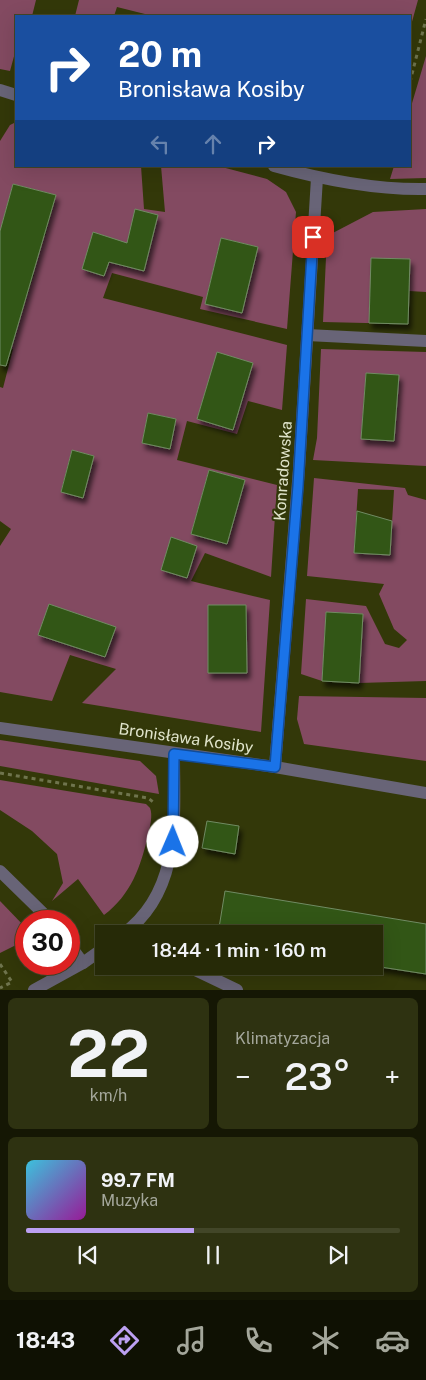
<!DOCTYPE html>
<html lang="pl">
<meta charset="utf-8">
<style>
:root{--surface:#262a07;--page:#2e3211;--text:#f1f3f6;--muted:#a4a79b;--line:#424628;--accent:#bca0f2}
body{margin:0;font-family:"Public Sans",sans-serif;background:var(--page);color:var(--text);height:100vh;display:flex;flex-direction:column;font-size:19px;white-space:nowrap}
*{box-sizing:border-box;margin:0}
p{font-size:16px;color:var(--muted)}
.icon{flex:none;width:28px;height:28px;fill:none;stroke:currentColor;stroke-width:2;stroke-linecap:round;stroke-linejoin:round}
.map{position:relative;height:990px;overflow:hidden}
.sheet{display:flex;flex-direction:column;gap:8px;padding:8px;background:#151704;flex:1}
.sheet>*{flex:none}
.top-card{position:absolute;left:15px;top:15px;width:396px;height:152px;border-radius:0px;box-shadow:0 5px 20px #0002,0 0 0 1px var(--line);background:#1a4fa0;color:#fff;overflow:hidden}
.speed{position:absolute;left:15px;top:910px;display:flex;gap:10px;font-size:25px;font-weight:700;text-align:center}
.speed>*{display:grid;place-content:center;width:65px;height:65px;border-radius:50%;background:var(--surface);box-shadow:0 5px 20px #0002,0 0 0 1px var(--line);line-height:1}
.speed .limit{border:8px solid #d22;background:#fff;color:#111}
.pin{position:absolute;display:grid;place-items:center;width:42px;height:42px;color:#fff;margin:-21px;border-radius:10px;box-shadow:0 2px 8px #0006}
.me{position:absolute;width:55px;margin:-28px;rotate:1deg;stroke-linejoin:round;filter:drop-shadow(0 0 4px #0008)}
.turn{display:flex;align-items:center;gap:18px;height:105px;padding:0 20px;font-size:22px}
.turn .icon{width:65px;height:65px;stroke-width:2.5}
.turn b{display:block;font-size:35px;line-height:42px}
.lanes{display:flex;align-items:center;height:48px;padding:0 20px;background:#0003;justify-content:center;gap:25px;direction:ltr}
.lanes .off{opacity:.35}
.big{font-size:38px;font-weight:600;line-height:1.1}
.sheet .tile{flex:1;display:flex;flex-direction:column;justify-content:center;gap:8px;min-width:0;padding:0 18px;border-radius:8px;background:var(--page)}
.sheet .dial{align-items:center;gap:0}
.dial b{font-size:65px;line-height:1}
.song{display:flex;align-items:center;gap:15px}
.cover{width:60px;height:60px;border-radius:8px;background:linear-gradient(135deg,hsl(190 70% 55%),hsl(300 70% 35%))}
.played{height:5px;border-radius:2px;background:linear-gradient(90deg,var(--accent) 45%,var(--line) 45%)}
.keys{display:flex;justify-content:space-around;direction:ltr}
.heat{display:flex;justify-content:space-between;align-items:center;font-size:28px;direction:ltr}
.sheet .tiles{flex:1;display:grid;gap:8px;grid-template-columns:1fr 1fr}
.tile:last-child{grid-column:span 2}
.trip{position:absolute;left:95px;top:925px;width:288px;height:50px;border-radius:0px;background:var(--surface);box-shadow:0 5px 20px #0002,0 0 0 1px var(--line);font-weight:600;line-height:50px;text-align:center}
.menu{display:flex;height:80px;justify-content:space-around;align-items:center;background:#0f1103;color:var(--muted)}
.menu .icon{width:35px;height:35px}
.menu .on{color:var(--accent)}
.menu b{font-size:22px;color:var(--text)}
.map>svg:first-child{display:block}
</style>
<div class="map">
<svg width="426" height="990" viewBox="0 0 426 990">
<defs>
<filter id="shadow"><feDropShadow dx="3" dy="5.5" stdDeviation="2.5" flood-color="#0009"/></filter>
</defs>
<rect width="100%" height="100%" fill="#333809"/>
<g fill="#834a61" fill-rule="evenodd">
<polygon points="0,0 36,0 32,16 16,16 16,49 10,71 0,69"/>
<polygon points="79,0 418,0 410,29 410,16 153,16 117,7 114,16 75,16"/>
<polygon points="426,56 426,178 390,179 394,166 410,166 410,110"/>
<path d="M16,122V166H141L144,209L165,212L161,166H218L267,179L286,192L296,212L287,329L200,309L203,297L112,273L103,298L287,345L282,410L248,401L237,434L187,421L177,460L277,485L271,577L205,553L191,581L270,600L261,732L82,703L116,669L70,655L52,701L0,692V546L11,529L0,521V387L3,388L13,349L0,345V305L22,312L34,274L0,264V141L10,125ZM13,184L56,195L45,236L2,224ZM221,238L258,247L205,304ZM217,353L253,363L233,430L197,419ZM148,413L176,419L170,449L142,443ZM72,450L94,456L83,497L61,491ZM209,470L245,480L227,544L191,534ZM208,605H246L247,673H208ZM116,627L105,657L39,635Z"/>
<polygon points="426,209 426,292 409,291 408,324 323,322 327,236 373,212"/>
<path d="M321,349L426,352V466L313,460L317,438ZM366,373L399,375L394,441L361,439Z"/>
<path d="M314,478L405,488L408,495L426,500V681L359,683L363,614L326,612L322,681L301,674L306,599L366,606L385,644L399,648L407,640L394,629L379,594L384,584L307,576ZM358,489L394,490L390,555L354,553Z"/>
<polygon points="299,696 426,698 426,761 304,744 297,719"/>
<polygon points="0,740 140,761 156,776 159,794 0,766"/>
<path d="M0,780L146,804L150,808C153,815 150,827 148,835C141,866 131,895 104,915L78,879L52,901L63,883L57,854L32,831L0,810Z"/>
<polygon points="0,901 26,928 26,940 0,953"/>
</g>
<g fill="#305617" stroke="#718b63" filter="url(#shadow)">
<polygon points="13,184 56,195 6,366 0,365 0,231"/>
<polygon points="135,209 158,215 144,271 109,262 104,276 82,269 93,232 127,243"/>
<polygon points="221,238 258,247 242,313 205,304"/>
<polygon points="371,258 410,259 408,324 369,323"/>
<polygon points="217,352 253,363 233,430 197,419"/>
<polygon points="366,373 399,375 394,441 361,439"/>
<polygon points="148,413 176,419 170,449 142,443"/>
<polygon points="72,450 94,456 83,498 61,492"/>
<polygon points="209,470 245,480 227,544 191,534"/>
<polygon points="357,511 392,521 390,555 354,553"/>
<polygon points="171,537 197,546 187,578 161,570"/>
<polygon points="49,604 116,627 105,657 38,635"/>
<polygon points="208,605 246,605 247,673 208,673"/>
<polygon points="326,612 363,614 359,683 322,681"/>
<polygon points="207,821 239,826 235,854 202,848"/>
<polygon points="225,891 426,924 426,974 374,966 374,934 218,934"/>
</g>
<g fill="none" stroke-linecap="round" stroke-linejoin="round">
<g stroke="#6f744d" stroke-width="3" stroke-dasharray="4 4" stroke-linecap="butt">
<polyline points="410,82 426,19"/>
<polyline points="0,773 148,798 153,802"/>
<polyline points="0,964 12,982 0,988"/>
</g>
<polyline stroke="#686477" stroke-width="12" points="307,335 426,341"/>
<g stroke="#686477" stroke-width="12">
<polyline points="0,90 16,95"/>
<path d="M274,166C324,180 374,190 426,189"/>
<polyline points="275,767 299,469 317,178"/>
<polyline points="0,871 51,921"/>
<path d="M123,934C182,891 174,818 174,754"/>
<polyline points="69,944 83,963"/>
<polyline points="187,966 237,990"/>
<polyline points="34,990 83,963 104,948"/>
</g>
<polyline stroke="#686477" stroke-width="12" points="0,728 275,767 426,793"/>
</g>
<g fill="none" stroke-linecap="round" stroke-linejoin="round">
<g stroke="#114b97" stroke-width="12">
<polyline id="route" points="173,842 174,754 275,767 298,486 313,237"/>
</g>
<use href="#route" stroke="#1a73e8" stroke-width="9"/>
</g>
<g text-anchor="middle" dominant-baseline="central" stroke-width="4" stroke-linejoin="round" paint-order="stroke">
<g font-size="16" fill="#e0e4cb" stroke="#333809">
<text transform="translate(283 471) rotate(-86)">Konradowska</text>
<text transform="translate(186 738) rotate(8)">Bronisława Kosiby</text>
</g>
</g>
</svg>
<div class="speed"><div class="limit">30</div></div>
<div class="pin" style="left:313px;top:237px;background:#d93025"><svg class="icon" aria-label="arrive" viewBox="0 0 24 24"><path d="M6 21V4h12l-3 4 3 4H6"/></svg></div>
<svg class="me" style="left:173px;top:842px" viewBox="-20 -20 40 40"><circle r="19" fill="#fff"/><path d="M0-13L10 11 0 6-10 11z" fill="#1a73e8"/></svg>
<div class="trip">18:44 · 1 min · 160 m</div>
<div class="top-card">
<div class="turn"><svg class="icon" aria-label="right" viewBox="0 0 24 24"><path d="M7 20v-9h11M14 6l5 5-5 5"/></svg><div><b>20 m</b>Bronisława Kosiby</div></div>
<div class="lanes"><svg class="icon off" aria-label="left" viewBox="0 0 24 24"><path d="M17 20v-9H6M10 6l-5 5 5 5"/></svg><svg class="icon off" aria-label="ahead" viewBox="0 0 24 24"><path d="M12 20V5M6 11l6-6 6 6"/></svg><svg class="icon" aria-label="right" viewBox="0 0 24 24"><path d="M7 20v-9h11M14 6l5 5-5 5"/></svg></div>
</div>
</div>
<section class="sheet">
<div class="tiles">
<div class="tile dial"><b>22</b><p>km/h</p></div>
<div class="tile"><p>Klimatyzacja</p>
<div class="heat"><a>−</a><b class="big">23°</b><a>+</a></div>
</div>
<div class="tile">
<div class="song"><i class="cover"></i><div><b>99.7 FM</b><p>Muzyka</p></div></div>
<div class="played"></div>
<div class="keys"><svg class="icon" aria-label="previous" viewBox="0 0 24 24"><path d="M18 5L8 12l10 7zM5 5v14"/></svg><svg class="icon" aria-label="pause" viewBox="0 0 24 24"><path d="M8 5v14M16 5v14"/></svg><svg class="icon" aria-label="next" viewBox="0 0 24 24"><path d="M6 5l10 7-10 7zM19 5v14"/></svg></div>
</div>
</div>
</section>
<nav class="menu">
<b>18:43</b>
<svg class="icon on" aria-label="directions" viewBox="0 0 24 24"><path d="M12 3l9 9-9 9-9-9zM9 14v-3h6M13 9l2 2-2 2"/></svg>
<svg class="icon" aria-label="music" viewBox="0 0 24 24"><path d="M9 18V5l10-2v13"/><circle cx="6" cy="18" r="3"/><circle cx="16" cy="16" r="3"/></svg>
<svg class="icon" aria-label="phone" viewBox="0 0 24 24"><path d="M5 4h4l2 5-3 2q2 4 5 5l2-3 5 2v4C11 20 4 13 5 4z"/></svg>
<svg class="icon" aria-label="climate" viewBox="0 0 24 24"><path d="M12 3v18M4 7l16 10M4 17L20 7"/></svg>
<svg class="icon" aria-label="car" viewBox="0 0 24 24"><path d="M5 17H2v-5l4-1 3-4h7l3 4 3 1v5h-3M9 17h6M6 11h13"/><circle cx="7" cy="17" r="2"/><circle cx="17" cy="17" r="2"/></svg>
</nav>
